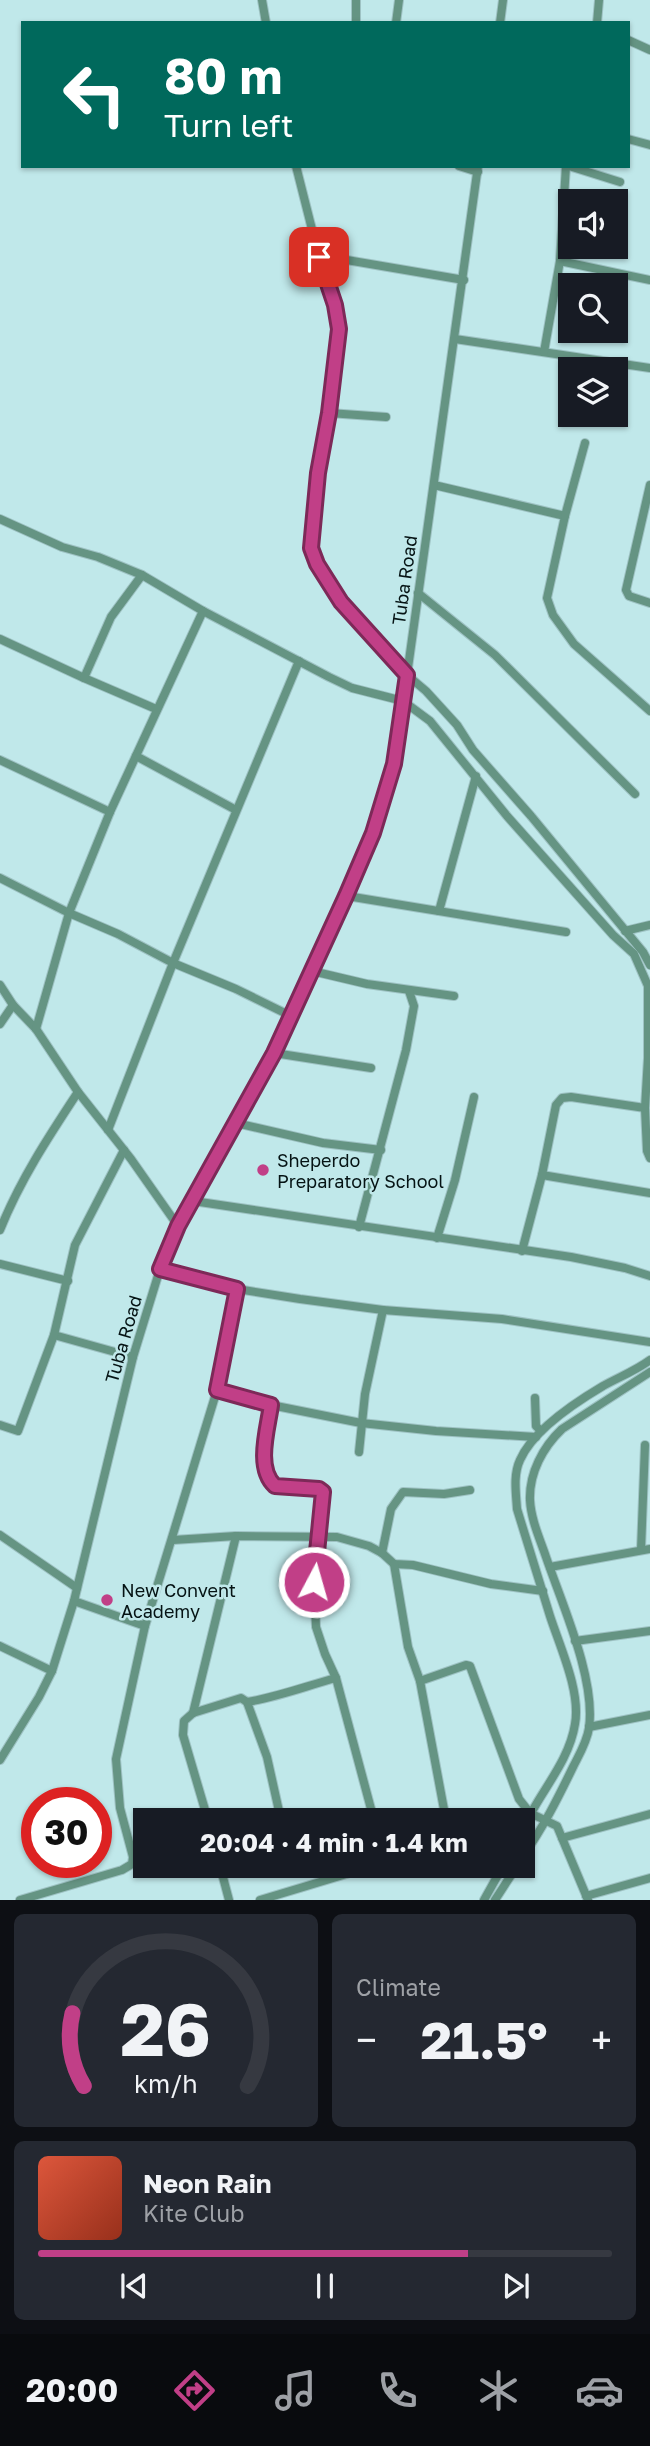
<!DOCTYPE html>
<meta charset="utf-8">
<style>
:root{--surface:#171b24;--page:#242831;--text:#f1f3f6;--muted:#9ea1a6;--line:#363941;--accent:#c13f87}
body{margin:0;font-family:"Golos Text",sans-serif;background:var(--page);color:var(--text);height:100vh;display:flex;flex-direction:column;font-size:26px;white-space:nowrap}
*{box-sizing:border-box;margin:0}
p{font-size:23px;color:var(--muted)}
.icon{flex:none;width:38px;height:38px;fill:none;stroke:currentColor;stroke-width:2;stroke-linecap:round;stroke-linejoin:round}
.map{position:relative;height:1900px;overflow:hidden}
.drawer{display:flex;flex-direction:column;gap:14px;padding:14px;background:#0d0f14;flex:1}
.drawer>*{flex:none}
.hud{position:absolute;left:21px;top:21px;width:609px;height:147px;border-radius:0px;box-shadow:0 2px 5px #0004;background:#00695c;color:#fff;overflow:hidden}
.controls{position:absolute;left:558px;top:189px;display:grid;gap:14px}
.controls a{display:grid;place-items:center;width:70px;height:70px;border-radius:0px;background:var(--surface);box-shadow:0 2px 5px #0004;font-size:35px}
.speed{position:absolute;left:21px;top:1787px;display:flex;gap:14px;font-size:35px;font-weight:700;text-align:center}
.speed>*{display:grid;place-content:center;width:91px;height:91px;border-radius:50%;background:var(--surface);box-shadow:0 2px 5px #0004;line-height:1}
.speed .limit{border:10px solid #d22;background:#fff;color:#111}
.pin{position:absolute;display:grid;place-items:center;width:60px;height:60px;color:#fff;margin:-30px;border-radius:14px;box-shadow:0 4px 10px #0006}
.me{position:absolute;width:77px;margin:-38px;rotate:6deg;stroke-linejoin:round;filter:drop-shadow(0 0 5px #0008)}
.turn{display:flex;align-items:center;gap:24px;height:147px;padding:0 28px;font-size:32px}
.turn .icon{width:91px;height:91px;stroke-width:2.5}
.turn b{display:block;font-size:49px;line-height:60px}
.big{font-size:52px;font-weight:700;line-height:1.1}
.drawer .card{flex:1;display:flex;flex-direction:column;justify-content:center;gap:10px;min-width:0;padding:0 24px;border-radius:10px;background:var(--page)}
.drawer .dial{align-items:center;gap:0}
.dial svg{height:182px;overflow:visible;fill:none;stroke:var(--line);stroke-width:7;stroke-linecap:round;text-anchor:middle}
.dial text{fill:var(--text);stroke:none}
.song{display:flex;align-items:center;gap:21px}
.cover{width:84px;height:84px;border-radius:10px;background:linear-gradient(135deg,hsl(10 70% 55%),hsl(10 70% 35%))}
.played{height:7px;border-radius:4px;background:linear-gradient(90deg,var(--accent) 75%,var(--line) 75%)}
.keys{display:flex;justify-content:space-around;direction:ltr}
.heat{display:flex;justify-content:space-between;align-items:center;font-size:38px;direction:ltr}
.drawer .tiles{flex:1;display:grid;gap:14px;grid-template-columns:1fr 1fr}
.card:last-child{grid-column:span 2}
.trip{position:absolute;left:133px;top:1808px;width:402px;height:70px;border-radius:0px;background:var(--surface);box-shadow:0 2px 5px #0004;font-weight:700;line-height:70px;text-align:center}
.dock{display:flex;height:112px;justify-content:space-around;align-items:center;background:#090b0e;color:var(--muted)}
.dock .icon{width:49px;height:49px}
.dock .selected{color:var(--accent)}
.dock b{font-size:32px;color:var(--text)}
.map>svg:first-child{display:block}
</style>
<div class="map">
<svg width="650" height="1900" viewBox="0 0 650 1900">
<rect width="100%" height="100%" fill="#c0e8ea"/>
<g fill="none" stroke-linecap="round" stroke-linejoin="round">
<g stroke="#9ec2c3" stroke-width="10">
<g id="minor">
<polyline points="262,0 266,23"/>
<polyline points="356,23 356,0"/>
<polyline points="396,23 399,0"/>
<polyline points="500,23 503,0"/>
<polyline points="597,23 599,0"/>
<polyline points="628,40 650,50"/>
<polyline points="628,139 650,145"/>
<polyline points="296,166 319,257 335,305 339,329 312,531 311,548 317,564 341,602 407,675 426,691 457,725 473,750 531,816 643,952 650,965"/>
<polyline points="459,166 478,172"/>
<polyline points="569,166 620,182"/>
<polyline points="319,257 335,258 464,280"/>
<polyline points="560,261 650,280"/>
<polyline points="455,339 650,368"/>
<polyline points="544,352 560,261 566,166"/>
<polyline points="329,413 386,417"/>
<polyline points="434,485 565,516 547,598 553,615 574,644 650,711"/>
<polyline points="650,485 626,590 629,596 650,603"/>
<polyline points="565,516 585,443"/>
<polyline points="0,519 62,547 98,557 142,575 203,611 329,677 352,688 403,701 430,721 507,816 613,935 634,954 648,986 648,1058 645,1108 647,1151 650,1158"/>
<polyline points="418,593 495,655 635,794"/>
<polyline points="0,639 84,678 156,709"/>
<polyline points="84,678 111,617 142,575"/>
<polyline points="136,756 236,810"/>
<polyline points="0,760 110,812"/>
<polyline points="0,878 69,913 118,934 173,963 236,989 291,1016"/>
<polyline points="347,896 566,932"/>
<polyline points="439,911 476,776"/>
<polyline points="625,931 650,925"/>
<polyline points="312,971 367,984 454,996"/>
<polyline points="0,985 13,1005 36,1029 78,1092 131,1159 178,1226"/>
<polyline points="0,1024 13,1005"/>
<polyline points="36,1029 69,913 110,812 203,611"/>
<polyline points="274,1053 371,1068"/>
<polyline points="236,1123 323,1143 381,1150"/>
<polyline points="108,1130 173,963 299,661"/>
<polyline points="542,1175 650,1193"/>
<polyline points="193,1201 571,1257 625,1268 650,1276"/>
<polyline points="359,1227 406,1050 414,1006 409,991"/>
<path d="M0,1230C20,1180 49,1136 78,1092"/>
<polyline points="437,1238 455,1180 474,1097"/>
<polyline points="522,1251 542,1175 556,1105 562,1098 571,1097 645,1108"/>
<polyline points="0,1264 68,1281"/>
<polyline points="160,1269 237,1289 300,1299 383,1310 502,1319 650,1342"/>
<polyline points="54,1335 133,1357"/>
<polyline points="217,1390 271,1405 361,1423 436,1431 536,1437"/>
<polyline points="535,1398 536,1426 541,1431"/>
<path d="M271,1405C268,1428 255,1468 275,1486L319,1488L323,1492L314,1582L316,1627L325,1654L336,1678L374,1820"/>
<polyline points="0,1425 18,1431 54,1335 75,1245 124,1150"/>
<polyline points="359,1452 365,1394 383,1310"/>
<polyline points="0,1535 77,1588"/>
<polyline points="173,1540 236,1536 337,1537 369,1546 382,1553 394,1564 413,1565 491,1584 543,1591"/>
<polyline points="641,1550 645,1445"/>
<polyline points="382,1553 391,1509 403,1492 444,1494 470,1490"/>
<polyline points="394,1564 408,1647 420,1681 446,1820"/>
<polyline points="550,1567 650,1549"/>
<polyline points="74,1601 145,1626"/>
<polyline points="575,1641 650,1631"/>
<polyline points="0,1646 52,1671"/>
<polyline points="420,1681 466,1665 470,1666 519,1799 530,1813 557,1826 588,1900"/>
<path d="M247,1702C278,1697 306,1686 336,1678"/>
<polyline points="193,1713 236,1536"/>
<polyline points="589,1727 650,1715"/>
<polyline points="0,1760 39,1697 52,1671 74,1601 133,1357 160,1269 178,1226 277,1046 347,896 385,799 394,764 407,675 478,166"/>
<polyline points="208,1820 183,1735 184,1721 193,1713 241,1698 247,1702 267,1757 281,1820"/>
<path d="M523,1829C538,1794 569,1763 575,1724C581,1692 560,1647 550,1616C539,1580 528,1544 517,1509C516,1493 513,1475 520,1460C533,1430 576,1402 603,1386C619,1377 635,1371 650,1360"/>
<polyline points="562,1838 650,1814"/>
<path d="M523,1856C543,1828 558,1798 573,1767C579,1755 587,1742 589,1728C596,1679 562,1604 546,1557C540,1539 531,1520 530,1500C529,1473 543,1447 562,1429L650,1372"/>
<polyline points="220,1866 229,1900"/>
<polyline points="586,1896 650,1878"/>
<polyline points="20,1900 122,1870 132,1864 133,1857 120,1808 116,1759 145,1626 217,1390 237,1289"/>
<polyline points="260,1900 373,1866"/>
<polyline points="484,1900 503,1866"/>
<polyline points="495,1900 517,1866"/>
</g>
</g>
<use href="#minor" stroke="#659483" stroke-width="8"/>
</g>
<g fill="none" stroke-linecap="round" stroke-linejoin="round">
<g stroke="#7d2958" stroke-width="18">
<path id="route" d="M314,1582L323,1492L319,1489L275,1486C255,1468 268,1428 271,1405L217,1390L237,1289L160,1269L178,1226L274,1053L346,896L373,833L394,764L407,675L341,602L317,564L311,548L318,473L329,413L339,329L335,305L319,257"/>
</g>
<use href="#route" stroke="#c13f87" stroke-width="12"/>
</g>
<g fill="#c13f87" stroke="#c0e8ea" stroke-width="2.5">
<circle cx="263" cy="1170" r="7"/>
<circle cx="107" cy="1600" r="7"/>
</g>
<g text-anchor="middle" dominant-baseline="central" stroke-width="5" stroke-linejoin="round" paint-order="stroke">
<g font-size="18" fill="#051314" stroke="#c0e8ea">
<text transform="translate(404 580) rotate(-82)">Tuba Road</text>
<text transform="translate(123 1339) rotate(-74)">Tuba Road</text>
</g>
<g font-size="18" fill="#051314" stroke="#c0e8ea" text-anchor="start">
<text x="277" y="1160">Sheperdo<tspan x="277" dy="21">Preparatory School</tspan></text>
<text x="121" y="1590">New Convent<tspan x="121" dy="21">Academy</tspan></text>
</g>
</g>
</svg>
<div class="controls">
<a><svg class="icon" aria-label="sound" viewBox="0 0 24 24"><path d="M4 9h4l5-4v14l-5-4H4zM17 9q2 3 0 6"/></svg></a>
<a><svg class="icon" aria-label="search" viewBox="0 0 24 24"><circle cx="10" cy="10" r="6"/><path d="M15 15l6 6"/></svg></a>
<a><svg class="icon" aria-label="layers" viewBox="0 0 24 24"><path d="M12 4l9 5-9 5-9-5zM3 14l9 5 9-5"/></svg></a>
</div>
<div class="speed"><div class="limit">30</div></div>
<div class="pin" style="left:319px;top:257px;background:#d93025"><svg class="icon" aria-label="arrive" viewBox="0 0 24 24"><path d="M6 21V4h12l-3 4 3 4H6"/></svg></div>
<svg class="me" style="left:314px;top:1582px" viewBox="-20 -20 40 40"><circle r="17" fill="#c13f87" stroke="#fff" stroke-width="3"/><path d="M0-11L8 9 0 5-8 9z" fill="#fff"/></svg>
<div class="trip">20:04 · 4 min · 1.4 km</div>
<div class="hud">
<div class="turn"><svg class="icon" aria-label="left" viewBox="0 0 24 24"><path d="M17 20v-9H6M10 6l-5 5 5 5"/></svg><div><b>80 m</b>Turn left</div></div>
</div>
</div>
<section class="drawer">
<div class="tiles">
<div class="card dial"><svg viewBox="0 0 100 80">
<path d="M14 69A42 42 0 1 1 86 69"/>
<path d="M14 69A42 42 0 0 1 9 37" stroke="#c13f87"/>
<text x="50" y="56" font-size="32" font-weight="700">26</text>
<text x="50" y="72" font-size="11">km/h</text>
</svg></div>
<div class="card"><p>Climate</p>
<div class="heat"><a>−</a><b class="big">21.5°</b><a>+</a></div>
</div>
<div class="card">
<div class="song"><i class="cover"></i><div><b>Neon Rain</b><p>Kite Club</p></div></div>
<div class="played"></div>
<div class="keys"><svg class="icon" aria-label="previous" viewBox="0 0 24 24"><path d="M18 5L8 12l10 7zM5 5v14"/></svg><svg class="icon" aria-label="pause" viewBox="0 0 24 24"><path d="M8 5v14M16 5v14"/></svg><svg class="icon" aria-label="next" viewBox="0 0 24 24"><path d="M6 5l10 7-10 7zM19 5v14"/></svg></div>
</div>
</div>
</section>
<nav class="dock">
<b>20:00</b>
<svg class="icon selected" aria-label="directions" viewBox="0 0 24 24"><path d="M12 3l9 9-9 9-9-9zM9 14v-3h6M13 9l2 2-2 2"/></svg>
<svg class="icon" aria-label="music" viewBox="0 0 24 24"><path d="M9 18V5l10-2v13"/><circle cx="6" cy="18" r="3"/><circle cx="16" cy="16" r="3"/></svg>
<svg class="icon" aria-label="phone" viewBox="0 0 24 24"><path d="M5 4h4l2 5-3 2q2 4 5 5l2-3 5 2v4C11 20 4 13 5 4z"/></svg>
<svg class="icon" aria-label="climate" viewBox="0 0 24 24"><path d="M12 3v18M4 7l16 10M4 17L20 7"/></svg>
<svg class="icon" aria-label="car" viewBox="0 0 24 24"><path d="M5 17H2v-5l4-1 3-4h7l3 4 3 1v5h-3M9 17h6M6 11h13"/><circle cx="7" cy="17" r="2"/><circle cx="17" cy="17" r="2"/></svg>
</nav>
